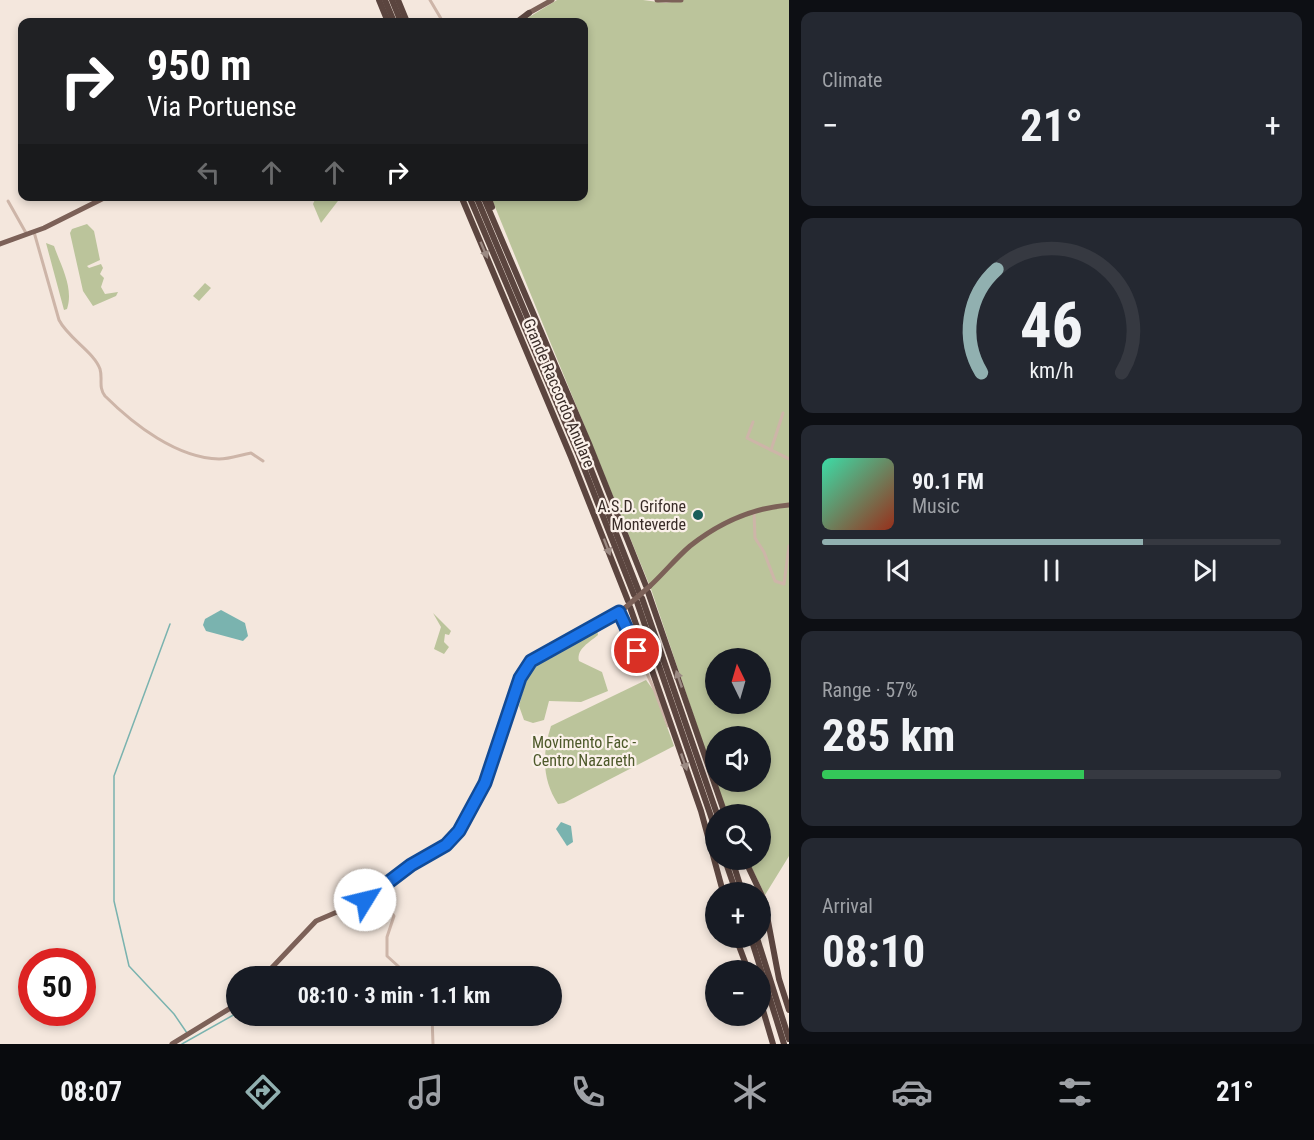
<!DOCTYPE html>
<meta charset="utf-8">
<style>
:root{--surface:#171b24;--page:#242831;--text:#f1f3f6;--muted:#9ea1a6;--line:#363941;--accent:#91b0b0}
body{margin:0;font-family:"Roboto Condensed",sans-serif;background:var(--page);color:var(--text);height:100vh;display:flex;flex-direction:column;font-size:22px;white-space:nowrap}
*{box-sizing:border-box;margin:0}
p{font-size:20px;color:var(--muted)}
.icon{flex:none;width:33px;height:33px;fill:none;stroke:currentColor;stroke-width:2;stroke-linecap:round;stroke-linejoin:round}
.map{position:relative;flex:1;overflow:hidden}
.panel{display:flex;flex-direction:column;gap:12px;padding:12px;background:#0d0f14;width:525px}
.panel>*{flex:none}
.top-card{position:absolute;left:18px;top:18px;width:570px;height:183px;border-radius:12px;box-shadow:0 3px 9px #0003;background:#202124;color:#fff;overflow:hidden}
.needle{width:39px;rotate:355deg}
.buttons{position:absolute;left:705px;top:648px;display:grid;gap:12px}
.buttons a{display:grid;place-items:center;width:66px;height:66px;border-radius:50%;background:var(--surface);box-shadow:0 3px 9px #0003;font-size:30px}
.speed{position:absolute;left:18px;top:948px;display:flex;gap:12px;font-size:30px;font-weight:700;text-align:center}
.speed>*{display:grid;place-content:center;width:78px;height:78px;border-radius:50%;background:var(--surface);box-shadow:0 3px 9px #0003;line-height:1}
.speed .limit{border:9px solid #d22;background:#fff;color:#111}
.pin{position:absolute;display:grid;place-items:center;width:51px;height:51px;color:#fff;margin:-26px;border:3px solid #fff;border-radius:50%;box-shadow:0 2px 6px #0007}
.me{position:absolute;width:66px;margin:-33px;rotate:54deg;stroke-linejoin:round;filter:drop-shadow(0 0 4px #0008)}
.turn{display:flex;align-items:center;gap:21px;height:126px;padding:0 30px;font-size:27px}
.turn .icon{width:78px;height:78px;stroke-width:2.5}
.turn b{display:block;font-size:42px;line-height:51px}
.lanes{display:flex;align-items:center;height:57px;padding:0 30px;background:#0003;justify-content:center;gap:30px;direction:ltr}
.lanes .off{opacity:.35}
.big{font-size:45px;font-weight:700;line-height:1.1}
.panel .tile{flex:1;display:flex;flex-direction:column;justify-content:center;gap:9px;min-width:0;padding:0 21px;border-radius:12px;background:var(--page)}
.panel .dial{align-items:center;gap:0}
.dial svg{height:156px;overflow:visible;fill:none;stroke:var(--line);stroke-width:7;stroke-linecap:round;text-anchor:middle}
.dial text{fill:var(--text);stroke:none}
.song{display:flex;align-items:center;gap:18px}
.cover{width:72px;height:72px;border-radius:9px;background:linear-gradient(135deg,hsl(160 70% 55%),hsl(10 70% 35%))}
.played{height:6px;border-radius:3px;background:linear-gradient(90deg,var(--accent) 70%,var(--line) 70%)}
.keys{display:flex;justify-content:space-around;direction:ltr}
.heat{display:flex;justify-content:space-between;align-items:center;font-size:33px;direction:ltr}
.charge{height:9px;border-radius:4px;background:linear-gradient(90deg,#34c759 57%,var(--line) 0)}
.trip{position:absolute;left:226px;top:966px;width:336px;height:60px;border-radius:30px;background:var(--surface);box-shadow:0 3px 9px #0003;font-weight:700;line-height:60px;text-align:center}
.tabs{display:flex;height:96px;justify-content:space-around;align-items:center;background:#090b0e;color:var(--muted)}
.tabs .icon{width:42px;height:42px}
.tabs .on{color:var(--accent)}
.tabs b{font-size:27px;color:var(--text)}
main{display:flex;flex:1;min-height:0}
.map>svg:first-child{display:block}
</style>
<main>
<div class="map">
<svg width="789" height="1044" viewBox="0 0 789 1044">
<rect width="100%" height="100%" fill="#f4e7dd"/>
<g fill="#bbc49b" fill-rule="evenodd">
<path d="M557,0H643L666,3L684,0H789V856L765,895L748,860H760V814H728L716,782H760V736H716L715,779L651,589L491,197L584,196V22H521ZM716,658H760V704H716Z"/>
<polygon points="316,197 341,197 321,223 313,204"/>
<polygon points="87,224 94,231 100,260 87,266 89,268 101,264 103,268 100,274 104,278 101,287 105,294 118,292 116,296 93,306 83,291 70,233 72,229"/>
<path d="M46,243L54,246C61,266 74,288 67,309L64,310Z"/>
<polygon points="205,283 211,288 199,301 193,296"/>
<polygon points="433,613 451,631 449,635 445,634 444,642 449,647 444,654 434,649 441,627"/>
<path d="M597,630L598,635C590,642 576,649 579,661L602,672L608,691L581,702L549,701L544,720L533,723L524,720L519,706L529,669L538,661Z"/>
<path d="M646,680L654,691L674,746L564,803L558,804C542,780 542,753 551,726Z"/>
</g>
<g fill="#7ab3af">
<polygon points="221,610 245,623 248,636 243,641 206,631 203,625 205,619"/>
<polygon points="561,822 571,826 573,842 567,846 556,829"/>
</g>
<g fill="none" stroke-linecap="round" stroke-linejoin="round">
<g stroke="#7ab3af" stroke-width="1.5">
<polyline points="170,624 114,776 114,901 129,966 174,1014 187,1033"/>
<polyline points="182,1044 237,1013"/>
</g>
<g stroke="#cdb5a8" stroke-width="3">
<polyline points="430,0 443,22"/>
<polyline points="8,201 26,233"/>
<path d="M34,232L59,320C68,338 94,352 100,369C103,379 98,387 105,396C134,425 177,458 219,459C230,459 240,455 251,453L263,461"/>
<polyline points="753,422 747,438 789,459"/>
<polyline points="771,450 783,413"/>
<polyline points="754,513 755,538 764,552 775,581 784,584 789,546"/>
<polyline points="619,612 654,689 668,726"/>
<polyline points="377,892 394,916 387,937 387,956 409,976"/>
<polyline points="432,1016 433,1044"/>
</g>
<g stroke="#7c6158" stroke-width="5">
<polyline points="657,0 681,0"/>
<polyline points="527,14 552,0"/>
<polyline points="0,244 44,228 108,196"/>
<path d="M650,586C664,573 676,558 690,546C719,523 752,508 789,505"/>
<polyline points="264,976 316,921 365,900 408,867 443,847 455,836 485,783 520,678 534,659 603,623 626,607"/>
<polyline points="172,1044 237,1004"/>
</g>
<g stroke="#5b453f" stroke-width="6">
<polyline points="379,0 388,22"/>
<polyline points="385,0 394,22"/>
<polyline points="392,0 401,22"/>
<polyline points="398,0 407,22"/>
<polyline points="517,22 529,13"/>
<polyline points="461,196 571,457 628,601"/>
<polyline points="469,196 578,453 634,595"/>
<polyline points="476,196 583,449 639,592"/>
<polyline points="483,196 590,446 646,586"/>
<polyline points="488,196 492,207"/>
<polyline points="648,592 725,814"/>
<polyline points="642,598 717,814"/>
<polyline points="637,602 716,831"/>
<polyline points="630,607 701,811 723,892"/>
<polyline points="725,860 736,892"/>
<polyline points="732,860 742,891"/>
<polyline points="745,860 764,900 779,979 789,1010"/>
<polyline points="736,938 748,970"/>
<polyline points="751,938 784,1044"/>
<polyline points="757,938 789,1039"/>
<polyline points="760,1000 773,1044"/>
</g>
<polyline stroke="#7c6158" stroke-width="5" points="626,607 650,586"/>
</g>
<defs><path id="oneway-solid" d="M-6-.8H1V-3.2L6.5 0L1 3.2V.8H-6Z" transform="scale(1.5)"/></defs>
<g fill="#9b8a83">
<use href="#oneway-solid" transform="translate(484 250) rotate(67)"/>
<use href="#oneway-solid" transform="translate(607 547) rotate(69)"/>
<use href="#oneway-solid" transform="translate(679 679) rotate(-109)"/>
<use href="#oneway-solid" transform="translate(684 762) rotate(71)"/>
</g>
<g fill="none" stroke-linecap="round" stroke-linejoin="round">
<g stroke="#114b97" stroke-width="15">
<polyline id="route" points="365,900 411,865 446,845 459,831 485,783 520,678 531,661 619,612 637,651"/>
</g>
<use href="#route" stroke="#1a73e8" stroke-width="10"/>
</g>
<circle fill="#1b5e5b" stroke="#fbf1ea" stroke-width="2" cx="698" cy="515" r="6"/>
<g text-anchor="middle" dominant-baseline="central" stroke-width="4.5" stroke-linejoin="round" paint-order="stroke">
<g font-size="16" fill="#392c28" stroke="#fbf1ea">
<text transform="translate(559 393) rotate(67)">Grande Raccordo Anulare</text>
</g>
<g font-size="16" fill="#392c28" stroke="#fbf1ea" text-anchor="end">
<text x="686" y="506">A.S.D. Grifone<tspan x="686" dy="18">Monteverde</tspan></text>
</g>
<g font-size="16" fill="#4d592a" stroke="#fbf1ea">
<text x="584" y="742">Movimento Fac -<tspan x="584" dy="18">Centro Nazareth</tspan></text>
</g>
</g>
</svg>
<div class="buttons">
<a><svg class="needle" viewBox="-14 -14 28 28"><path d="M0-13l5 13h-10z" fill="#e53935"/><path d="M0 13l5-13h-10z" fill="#9ea1a6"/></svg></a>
<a><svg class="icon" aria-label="sound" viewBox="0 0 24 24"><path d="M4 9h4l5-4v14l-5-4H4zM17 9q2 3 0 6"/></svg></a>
<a><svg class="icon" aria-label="search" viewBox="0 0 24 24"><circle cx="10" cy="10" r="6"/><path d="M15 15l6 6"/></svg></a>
<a>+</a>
<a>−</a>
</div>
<div class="speed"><div class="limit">50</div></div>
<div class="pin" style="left:637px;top:651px;background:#d93025"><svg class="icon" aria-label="arrive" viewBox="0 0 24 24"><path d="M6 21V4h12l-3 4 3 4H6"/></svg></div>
<svg class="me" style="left:365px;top:900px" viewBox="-20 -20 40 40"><circle r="19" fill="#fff"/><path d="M0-13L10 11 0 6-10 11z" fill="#1a73e8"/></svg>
<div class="trip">08:10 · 3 min · 1.1 km</div>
<div class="top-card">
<div class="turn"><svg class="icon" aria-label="right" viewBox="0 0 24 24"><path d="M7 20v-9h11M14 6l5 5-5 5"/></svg><div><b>950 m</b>Via Portuense</div></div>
<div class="lanes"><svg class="icon off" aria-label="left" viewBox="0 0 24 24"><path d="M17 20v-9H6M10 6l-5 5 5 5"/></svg><svg class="icon off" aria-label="ahead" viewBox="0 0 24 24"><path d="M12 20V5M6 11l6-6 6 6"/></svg><svg class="icon off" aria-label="ahead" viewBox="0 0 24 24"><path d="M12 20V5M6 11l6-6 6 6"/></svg><svg class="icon" aria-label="right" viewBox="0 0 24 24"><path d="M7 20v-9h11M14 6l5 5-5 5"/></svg></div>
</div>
</div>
<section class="panel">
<div class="tile"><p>Climate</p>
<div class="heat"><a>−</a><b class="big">21°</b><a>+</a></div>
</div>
<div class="tile dial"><svg viewBox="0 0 100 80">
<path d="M14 69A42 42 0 1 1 86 69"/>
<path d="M14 69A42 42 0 0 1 22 16" stroke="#91b0b0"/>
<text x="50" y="56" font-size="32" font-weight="700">46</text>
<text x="50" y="72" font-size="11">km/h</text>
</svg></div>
<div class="tile">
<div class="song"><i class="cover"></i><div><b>90.1 FM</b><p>Music</p></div></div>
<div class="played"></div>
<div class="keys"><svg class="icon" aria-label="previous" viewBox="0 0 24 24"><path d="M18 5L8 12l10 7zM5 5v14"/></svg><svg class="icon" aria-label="pause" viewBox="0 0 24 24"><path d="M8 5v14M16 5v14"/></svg><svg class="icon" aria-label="next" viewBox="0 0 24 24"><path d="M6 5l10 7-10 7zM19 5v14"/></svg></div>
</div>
<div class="tile"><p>Range · 57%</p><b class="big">285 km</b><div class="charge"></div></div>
<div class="tile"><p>Arrival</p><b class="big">08:10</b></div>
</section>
</main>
<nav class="tabs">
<b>08:07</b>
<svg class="icon on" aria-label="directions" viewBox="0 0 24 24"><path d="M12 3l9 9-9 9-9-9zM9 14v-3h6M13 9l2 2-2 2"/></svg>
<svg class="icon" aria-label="music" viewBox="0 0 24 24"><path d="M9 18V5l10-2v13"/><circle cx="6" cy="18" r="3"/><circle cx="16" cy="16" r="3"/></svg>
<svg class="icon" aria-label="phone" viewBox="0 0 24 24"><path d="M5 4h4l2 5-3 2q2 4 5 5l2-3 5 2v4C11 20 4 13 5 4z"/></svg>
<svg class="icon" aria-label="climate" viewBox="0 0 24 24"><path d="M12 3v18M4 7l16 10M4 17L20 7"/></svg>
<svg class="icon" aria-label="car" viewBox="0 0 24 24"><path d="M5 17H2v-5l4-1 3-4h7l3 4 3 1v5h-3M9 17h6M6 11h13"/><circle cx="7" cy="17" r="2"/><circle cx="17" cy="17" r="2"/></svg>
<svg class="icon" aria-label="filters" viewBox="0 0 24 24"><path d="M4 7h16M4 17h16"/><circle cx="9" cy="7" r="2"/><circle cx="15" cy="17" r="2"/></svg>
<b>21°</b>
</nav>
